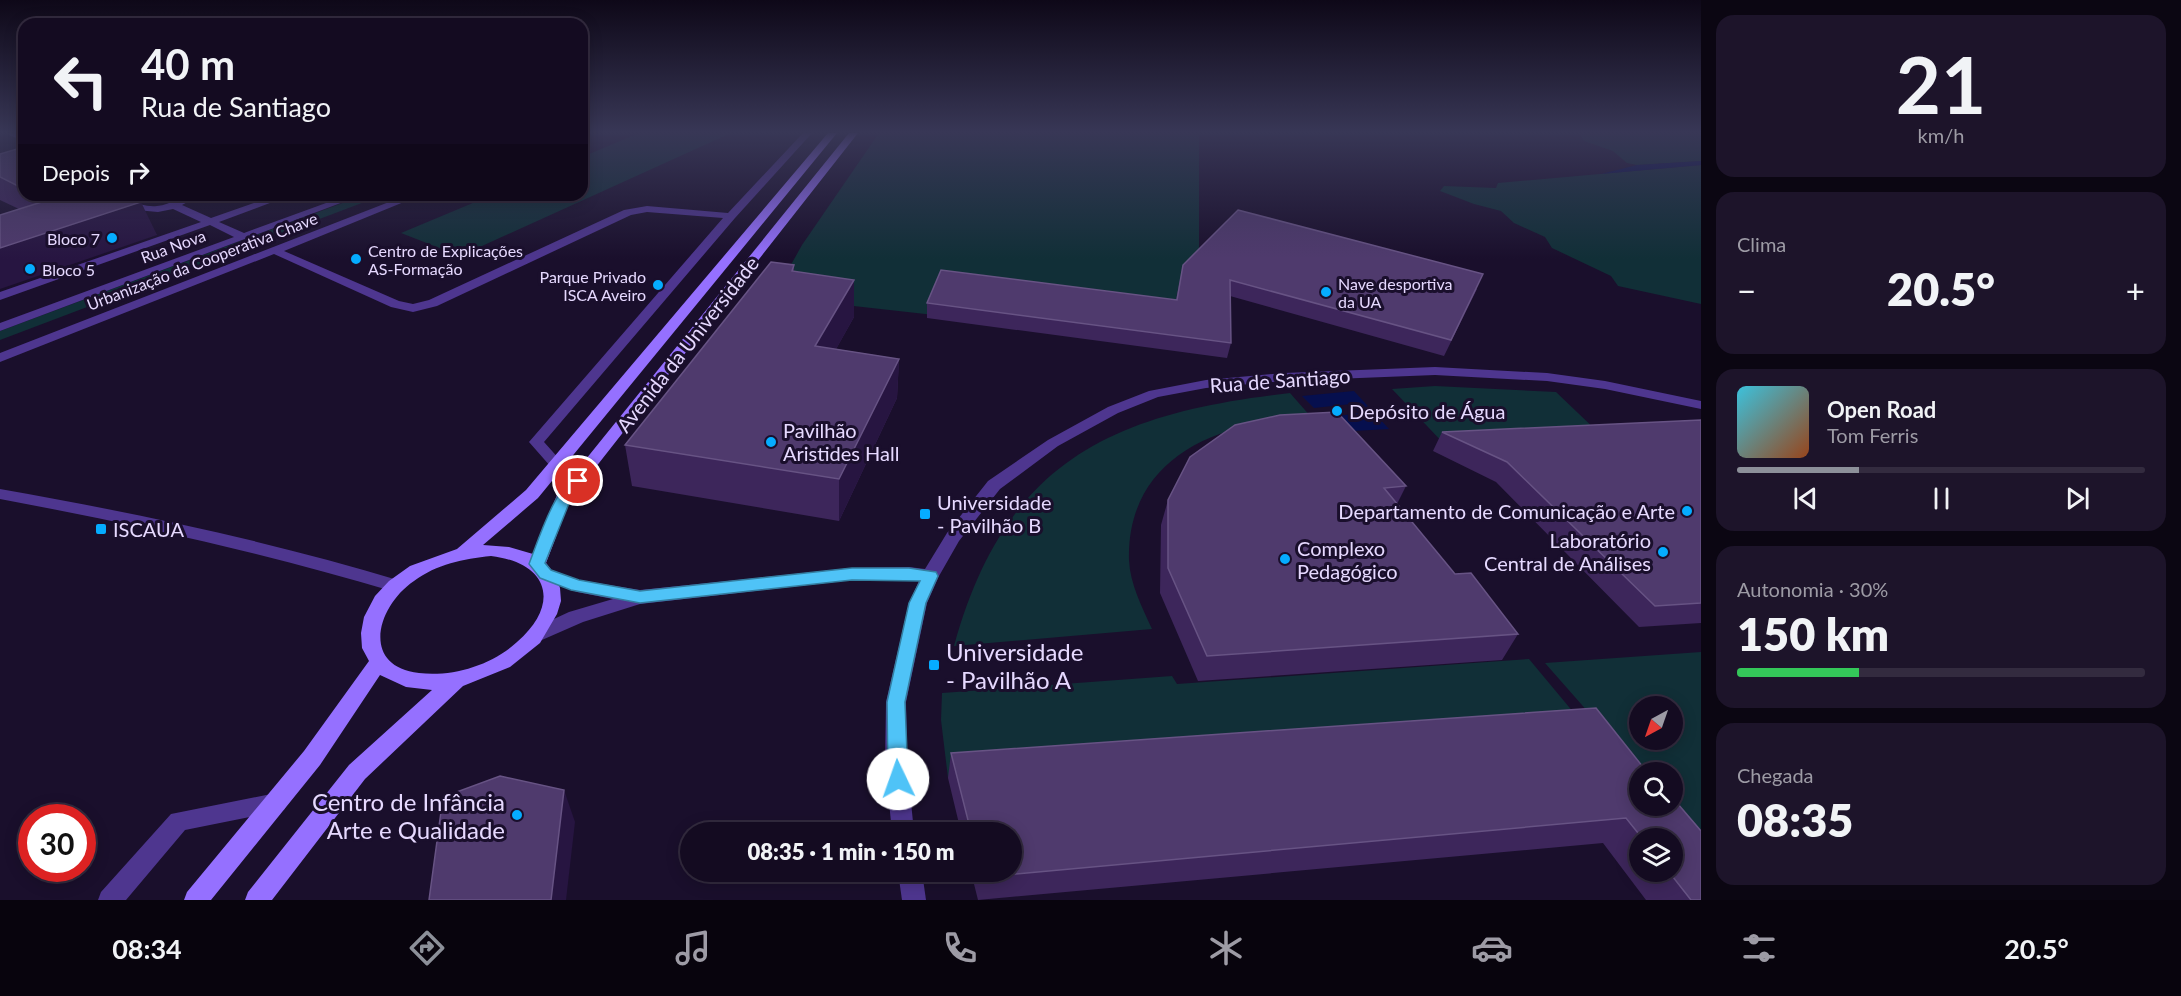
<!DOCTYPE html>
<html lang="pt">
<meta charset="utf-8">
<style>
:root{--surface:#140b21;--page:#1d142a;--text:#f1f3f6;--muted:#9d9ba5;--line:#332b3f;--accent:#8c9099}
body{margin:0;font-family:Lato,sans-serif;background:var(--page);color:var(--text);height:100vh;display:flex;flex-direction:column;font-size:22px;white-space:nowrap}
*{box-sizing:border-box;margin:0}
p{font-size:20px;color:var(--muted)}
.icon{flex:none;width:33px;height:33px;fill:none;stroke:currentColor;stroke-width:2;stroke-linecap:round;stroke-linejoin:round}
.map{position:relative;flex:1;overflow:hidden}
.drawer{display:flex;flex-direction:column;gap:15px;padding:15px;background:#0b0612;width:480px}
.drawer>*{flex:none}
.hud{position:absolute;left:18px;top:18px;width:570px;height:183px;border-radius:18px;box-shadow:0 3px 15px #0003,0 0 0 2px var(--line);background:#140b21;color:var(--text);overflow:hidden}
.needle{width:39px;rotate:220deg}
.fabs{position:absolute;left:1629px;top:696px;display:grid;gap:12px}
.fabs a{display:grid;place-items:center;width:54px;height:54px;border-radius:50%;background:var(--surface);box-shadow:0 3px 15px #0003,0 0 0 2px var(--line);font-size:30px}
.speed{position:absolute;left:18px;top:804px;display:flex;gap:12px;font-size:30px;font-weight:700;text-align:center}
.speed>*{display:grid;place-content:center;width:78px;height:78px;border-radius:50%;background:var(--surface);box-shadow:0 3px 15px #0003,0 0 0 2px var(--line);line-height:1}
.speed .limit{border:9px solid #d22;background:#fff;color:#111}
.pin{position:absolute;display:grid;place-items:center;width:51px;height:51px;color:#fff;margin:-26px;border:3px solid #fff;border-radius:50%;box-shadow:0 2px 6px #0007}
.me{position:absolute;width:66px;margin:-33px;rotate:357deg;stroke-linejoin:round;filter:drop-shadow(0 0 4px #0008)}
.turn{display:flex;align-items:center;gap:21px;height:126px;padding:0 24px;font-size:27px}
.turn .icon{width:78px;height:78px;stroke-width:2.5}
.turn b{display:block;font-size:42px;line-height:51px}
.then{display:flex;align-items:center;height:57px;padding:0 24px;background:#0003;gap:12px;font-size:22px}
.big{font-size:45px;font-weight:800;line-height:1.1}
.drawer .widget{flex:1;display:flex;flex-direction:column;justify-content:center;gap:9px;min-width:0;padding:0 21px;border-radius:18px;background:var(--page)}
.drawer .dial{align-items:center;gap:0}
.dial b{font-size:78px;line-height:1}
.song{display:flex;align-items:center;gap:18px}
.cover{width:72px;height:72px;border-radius:9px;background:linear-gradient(135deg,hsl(190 70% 55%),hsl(20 70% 35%))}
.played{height:6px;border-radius:3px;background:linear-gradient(90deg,var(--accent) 30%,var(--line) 30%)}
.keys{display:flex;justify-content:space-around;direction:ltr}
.heat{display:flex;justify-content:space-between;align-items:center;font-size:33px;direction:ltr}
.charge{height:9px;border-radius:4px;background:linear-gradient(90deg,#34c759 30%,var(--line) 0)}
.trip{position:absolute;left:680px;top:822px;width:342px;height:60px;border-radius:30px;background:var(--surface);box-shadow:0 3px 15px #0003,0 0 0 2px var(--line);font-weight:800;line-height:60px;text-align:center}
.menu{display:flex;height:96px;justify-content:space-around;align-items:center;background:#08040d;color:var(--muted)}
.menu .icon{width:42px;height:42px}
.menu .on{color:var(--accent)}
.menu b{font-size:27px;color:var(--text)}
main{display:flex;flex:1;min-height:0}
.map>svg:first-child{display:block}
</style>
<main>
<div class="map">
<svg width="1701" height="900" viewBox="0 0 1701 900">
<rect width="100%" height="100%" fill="#1a0f2c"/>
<g fill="#112f37" fill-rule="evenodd">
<polygon points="639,133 731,133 460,256 401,233 492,195 582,195 582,157"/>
<polygon points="879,133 1199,133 1199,284 1165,309 997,322 773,297 802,245"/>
<polygon points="1579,133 1701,133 1701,161 1637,165 1627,163 1613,151 1584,141"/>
<polygon points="1701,165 1701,304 1618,286 1611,276 1552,248 1545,237 1514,223 1501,211 1474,204 1440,191 1444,186 1496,188 1498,183"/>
<polygon points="364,195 383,195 0,340 0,331"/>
<polygon points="1435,386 1556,392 1600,434 1446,446 1392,389"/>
<path d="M1290,393L1312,418C1291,421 1269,421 1248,426C1178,441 1127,484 1129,560C1130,584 1142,607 1152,629L954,646C1005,461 1111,413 1290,393Z"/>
<path d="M1701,652V841L1672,806V772H1641L1545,663ZM1640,706H1672V740H1640Z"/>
<polygon points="1529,659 1589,731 948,778 941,720 942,693 1172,676 1177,684"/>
</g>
<g fill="#060f4e">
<polygon points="1701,161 1701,165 1601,174 1637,165"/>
<polygon points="1354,391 1389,429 1336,432 1323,418 1360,413 1351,404 1314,408 1302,396"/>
</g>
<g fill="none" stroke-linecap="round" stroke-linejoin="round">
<g fill="#4e368f" fill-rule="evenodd">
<polygon points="8,133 24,135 24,141 9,135"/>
<polygon points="803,133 812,133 735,218 544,442 561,461 564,464 561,467 551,467 529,442 723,218 647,212 631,215 437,306 413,312 391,307 274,254 0,362 0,353 407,195 421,195 284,251 399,301 413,304 429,300 624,210 647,206 728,213"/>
<path d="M105,195C124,195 139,208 157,206C172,205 180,195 194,195L191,200L182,205L211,218L277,195H291L219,222L244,233L348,195H362L0,331V323L234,237L210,225L0,300V292L201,222L173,209L158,212L136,210Z"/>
<polygon points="1435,367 1547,373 1605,381 1701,401 1701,409 1605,389 1547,381 1435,375 1284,381 1206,388 1158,397 1118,413 1058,446 1000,489 959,541 939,576 927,603 906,702 907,762 914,832 892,832 885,762 886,702 909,603 919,581 852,580 640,604 583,622 535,643 528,641 526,636 528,631 569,612 613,599 577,592 540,578 537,574 540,570 546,568 579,580 640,590 852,568 909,567 925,569 947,533 988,481 1048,440 1108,407 1149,391 1206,380 1284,373"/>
<path d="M0,489C136,513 269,541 401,581L404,586L401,591L395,592C265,553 134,524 0,499Z"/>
<polygon points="276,793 284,796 287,803 284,810 185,830 126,900 98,900 101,892 171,814"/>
<polygon points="898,872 922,872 926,900 902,900"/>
</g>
<path fill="#9570ff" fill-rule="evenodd" d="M828,133H837L538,498L483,545L509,547L533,554L557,495L849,133H858L570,500L546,563L556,576L560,588L561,601L557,614L540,643L510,667L463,686L365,779L272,900H245L248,892L349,765L432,690L406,687L380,675L320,765L211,900H184L187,892L304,751L369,661L362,648L361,633L364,617L375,596L389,581L410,566L457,549L526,490ZM491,556C549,563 561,604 517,642C492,665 453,677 419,673C360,666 377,606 414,581C437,564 463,559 491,556Z"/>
</g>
<g fill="#3d265b" fill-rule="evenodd">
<polygon points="24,152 24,195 124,195 157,235 19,209 0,200 0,154"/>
<polygon points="242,195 272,195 255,200"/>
<polygon points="794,265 794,271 854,317 836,349 899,359 897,398 839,521 632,486 625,445"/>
<polygon points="1183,265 1477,289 1444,356 1230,296 1231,343 1227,358 927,318 927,303 1176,300"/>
<polygon points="1701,420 1701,623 1639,627 1496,482 1433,451 1442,432"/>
<polygon points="1406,486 1397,504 1455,574 1518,634 1502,660 1198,681 1160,593 1161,525 1168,500"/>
<path d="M1596,708L1647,772H1640V806H1672V797L1701,831V900H1646L1603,843L978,900L971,872H1011V832H961L948,778L951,753ZM1640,838H1672V872H1640Z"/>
</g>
<g fill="#271541">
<polygon points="253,195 272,195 255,200"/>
<polygon points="141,202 157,235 0,289 0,248"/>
<polygon points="854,280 854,317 816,385 815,346"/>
<polygon points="899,359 897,398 839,521 839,479"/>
<polygon points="564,790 575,822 566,900 551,900"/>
</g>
<g fill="#4f3a6d" stroke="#675384" stroke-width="1.5">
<polygon points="17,149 24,152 24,189 0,177 0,154"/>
<polygon points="37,195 124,195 141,202 0,248 0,215 48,200"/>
<polygon points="1238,210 1483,274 1451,340 1230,280 1231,343 927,303 941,270 1177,300 1183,265"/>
<polygon points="771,262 794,265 792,271 854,280 815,346 899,359 839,479 625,445"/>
<polygon points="1337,412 1406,486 1384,488 1455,574 1471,573 1518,634 1207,656 1168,568 1168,500 1190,457 1235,425 1280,415"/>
<polygon points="1701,420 1701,603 1655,606 1507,462 1442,432"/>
<polygon points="1596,708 1647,772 1640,772 1640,806 1672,806 1672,797 1701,831 1701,900 1691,900 1669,872 1672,872 1672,838 1642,838 1626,818 982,877 981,872 1011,872 1011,832 971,832 951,753"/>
<polygon points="500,776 564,790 551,900 429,900 443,797"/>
</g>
<linearGradient id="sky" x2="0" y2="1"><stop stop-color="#0e0818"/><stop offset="0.51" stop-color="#383756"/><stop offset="1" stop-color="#383756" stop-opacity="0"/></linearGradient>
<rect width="1701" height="259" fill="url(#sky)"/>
<path fill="#4fc3f7" stroke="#337fa1" stroke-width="1.5" d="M578,477L585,481L570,501L545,563L551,570L579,580L640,591L852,568H909L936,572L938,576L926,603L905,702L908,779L905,785L898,788L891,785L888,779L887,702L909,603L920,581L852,580L640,603L571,590L540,578L529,564C537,544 556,482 578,477Z"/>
<g fill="#05acff" stroke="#1a0f2c" stroke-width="2">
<circle cx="112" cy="238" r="6"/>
<circle cx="356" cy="259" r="6"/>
<circle cx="30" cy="269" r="6"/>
<circle cx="658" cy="285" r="6"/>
<circle cx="1326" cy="292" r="6"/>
<circle cx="1337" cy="411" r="6"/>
<circle cx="771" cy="442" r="6"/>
<circle cx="1687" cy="511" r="6"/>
<rect x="919" y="508" width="12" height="12" rx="3"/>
<rect x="95" y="523" width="12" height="12" rx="3"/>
<circle cx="1663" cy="552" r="6"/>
<circle cx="1285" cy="559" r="6"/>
<rect x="928" y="659" width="12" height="12" rx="3"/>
<circle cx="517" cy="815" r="6"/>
</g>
<g text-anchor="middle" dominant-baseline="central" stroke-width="6" stroke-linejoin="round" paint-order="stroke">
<g font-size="16" fill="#e6d9ff" stroke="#1a0f2c" text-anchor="start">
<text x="100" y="238" text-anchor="end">Bloco 7</text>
<text x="368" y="250">Centro de Explicações<tspan x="368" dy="18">AS-Formação</tspan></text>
<text x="42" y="269">Bloco 5</text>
<text x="646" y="276" text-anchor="end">Parque Privado<tspan x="646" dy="18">ISCA Aveiro</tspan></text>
<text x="1338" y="283">Nave desportiva<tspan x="1338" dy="18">da UA</tspan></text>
</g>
<g font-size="16" fill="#e6d9ff" stroke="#1a0f2c">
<text transform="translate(173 246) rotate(-20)">Rua Nova</text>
<text transform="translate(202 261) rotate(-21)">Urbanização da Cooperativa Chave</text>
</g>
<g font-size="20" fill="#e6d9ff" stroke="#1a0f2c">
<text transform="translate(687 344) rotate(-52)">Avenida da Universidade</text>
<text transform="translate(1280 380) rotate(-4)">Rua de Santiago</text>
</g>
<g font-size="20" fill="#e6d9ff" stroke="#1a0f2c" text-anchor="start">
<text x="1349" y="411">Depósito de Água</text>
<text x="783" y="430">Pavilhão<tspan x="783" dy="23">Aristides Hall</tspan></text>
<text x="937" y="502">Universidade<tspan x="937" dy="23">- Pavilhão B</tspan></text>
<text x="1675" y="511" text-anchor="end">Departamento de Comunicação e Arte</text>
<text x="113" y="529">ISCAUA</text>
<text x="1651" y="540" text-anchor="end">Laboratório<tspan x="1651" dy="23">Central de Análises</tspan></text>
<text x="1297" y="548">Complexo<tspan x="1297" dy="23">Pedagógico</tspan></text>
</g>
<g font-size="24" fill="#e6d9ff" stroke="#1a0f2c" text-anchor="start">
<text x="946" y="651">Universidade<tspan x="946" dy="28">- Pavilhão A</tspan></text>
<text x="505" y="801" text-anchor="end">Centro de Infância<tspan x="505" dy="28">Arte e Qualidade</tspan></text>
</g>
</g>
</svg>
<div class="fabs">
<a><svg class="needle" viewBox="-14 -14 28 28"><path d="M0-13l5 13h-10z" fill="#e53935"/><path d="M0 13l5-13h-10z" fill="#9d9ba5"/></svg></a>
<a><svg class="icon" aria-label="search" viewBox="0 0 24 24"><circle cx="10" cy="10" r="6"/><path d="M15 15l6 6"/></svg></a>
<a><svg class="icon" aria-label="layers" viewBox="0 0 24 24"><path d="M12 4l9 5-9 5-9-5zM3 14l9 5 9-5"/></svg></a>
</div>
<div class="speed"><div class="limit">30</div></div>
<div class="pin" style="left:578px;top:481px;background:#d93025"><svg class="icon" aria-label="arrive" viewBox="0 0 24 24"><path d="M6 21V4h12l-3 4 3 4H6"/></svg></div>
<svg class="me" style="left:898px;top:779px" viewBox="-20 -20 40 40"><circle r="19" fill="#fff"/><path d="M0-13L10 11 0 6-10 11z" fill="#4fc3f7"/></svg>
<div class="trip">08:35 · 1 min · 150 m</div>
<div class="hud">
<div class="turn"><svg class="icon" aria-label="left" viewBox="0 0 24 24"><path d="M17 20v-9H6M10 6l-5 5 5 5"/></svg><div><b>40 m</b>Rua de Santiago</div></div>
<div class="then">Depois<svg class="icon" aria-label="right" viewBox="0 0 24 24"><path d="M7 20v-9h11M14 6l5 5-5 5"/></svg></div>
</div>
</div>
<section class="drawer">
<div class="widget dial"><b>21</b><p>km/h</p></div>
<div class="widget"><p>Clima</p>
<div class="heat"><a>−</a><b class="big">20.5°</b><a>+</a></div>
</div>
<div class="widget">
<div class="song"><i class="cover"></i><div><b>Open Road</b><p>Tom Ferris</p></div></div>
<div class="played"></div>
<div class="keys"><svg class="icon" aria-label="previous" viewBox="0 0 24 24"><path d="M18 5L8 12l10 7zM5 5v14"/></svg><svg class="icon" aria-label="pause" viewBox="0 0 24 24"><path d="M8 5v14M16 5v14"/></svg><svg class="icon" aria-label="next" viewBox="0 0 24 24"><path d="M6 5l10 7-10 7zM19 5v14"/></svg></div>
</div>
<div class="widget"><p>Autonomia · 30%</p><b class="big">150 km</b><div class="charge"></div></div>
<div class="widget"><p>Chegada</p><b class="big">08:35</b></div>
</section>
</main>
<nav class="menu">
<b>08:34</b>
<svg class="icon on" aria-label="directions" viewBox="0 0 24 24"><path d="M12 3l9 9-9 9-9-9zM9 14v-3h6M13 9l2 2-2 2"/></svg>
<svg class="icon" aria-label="music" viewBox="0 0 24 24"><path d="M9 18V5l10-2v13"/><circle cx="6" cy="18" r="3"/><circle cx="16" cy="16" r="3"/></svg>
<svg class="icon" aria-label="phone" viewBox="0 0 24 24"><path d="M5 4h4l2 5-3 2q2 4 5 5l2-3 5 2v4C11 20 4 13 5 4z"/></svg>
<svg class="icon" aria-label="climate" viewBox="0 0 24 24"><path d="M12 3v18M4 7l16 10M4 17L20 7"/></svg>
<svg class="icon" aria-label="car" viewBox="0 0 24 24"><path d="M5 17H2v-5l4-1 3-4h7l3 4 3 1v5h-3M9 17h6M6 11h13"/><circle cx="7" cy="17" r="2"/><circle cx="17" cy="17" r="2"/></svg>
<svg class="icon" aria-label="filters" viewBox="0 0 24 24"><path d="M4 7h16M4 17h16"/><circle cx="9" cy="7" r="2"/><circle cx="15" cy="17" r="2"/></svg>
<b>20.5°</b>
</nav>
